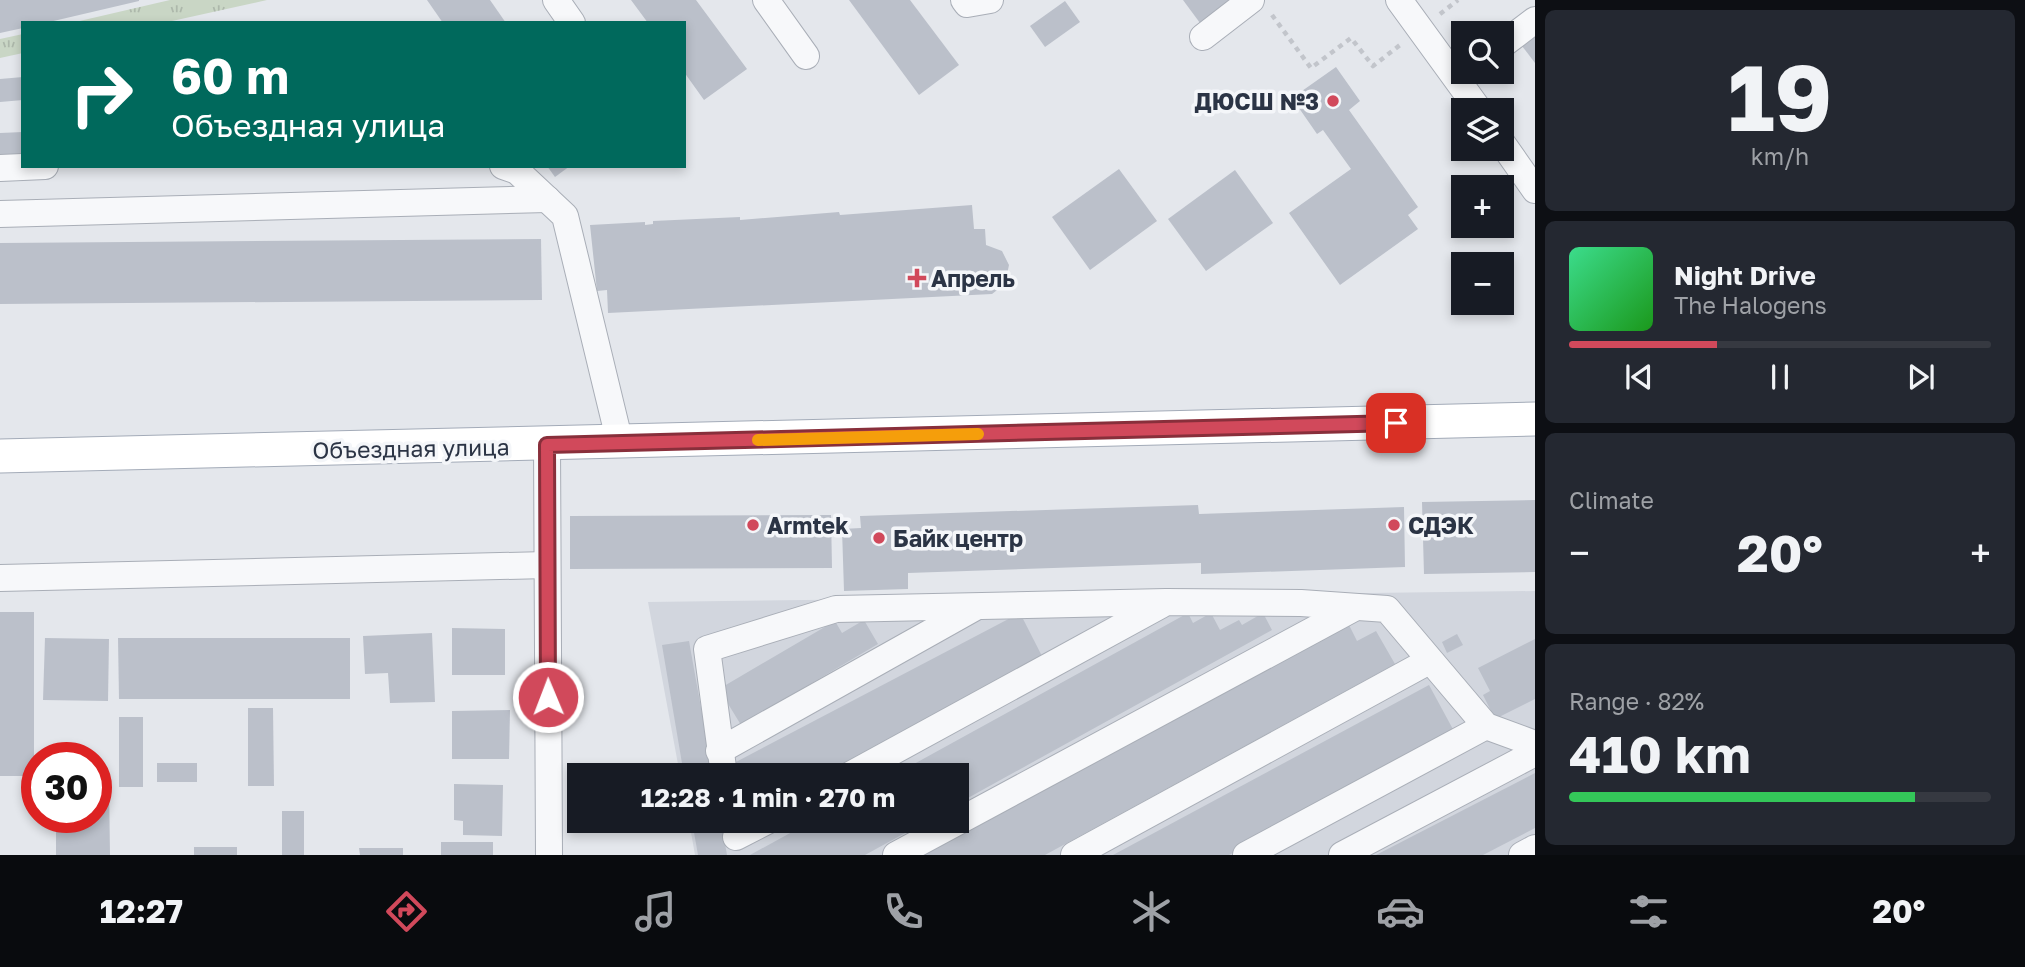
<!DOCTYPE html>
<meta charset="utf-8">
<style>
:root{--surface:#171b24;--page:#242831;--text:#f1f3f6;--muted:#9ea1a6;--line:#363941;--accent:#d1495b}
body{margin:0;font-family:"Golos Text",sans-serif;background:var(--page);color:var(--text);height:100vh;display:flex;flex-direction:column;font-size:26px;white-space:nowrap}
*{box-sizing:border-box;margin:0}
p{font-size:23px;color:var(--muted)}
.icon{flex:none;width:38px;height:38px;fill:none;stroke:currentColor;stroke-width:2;stroke-linecap:round;stroke-linejoin:round}
.map{position:relative;flex:1;overflow:hidden}
.side{display:flex;flex-direction:column;gap:10px;padding:10px;background:#0d0f14;width:490px}
.side>*{flex:none}
.hud{position:absolute;left:21px;top:21px;width:665px;height:147px;border-radius:0px;box-shadow:0 4px 10px #0003;background:#00695c;color:#fff;overflow:hidden}
.buttons{position:absolute;left:1451px;top:21px;display:grid;gap:14px}
.buttons a{display:grid;place-items:center;width:63px;height:63px;border-radius:0px;background:var(--surface);box-shadow:0 4px 10px #0003;font-size:35px}
.speed{position:absolute;left:21px;top:742px;display:flex;gap:14px;font-size:35px;font-weight:700;text-align:center}
.speed>*{display:grid;place-content:center;width:91px;height:91px;border-radius:50%;background:var(--surface);box-shadow:0 4px 10px #0003;line-height:1}
.speed .limit{border:10px solid #d22;background:#fff;color:#111}
.pin{position:absolute;display:grid;place-items:center;width:60px;height:60px;color:#fff;margin:-30px;border-radius:14px;box-shadow:0 4px 10px #0006}
.me{position:absolute;width:77px;margin:-38px;rotate:359deg;stroke-linejoin:round;filter:drop-shadow(0 0 5px #0008)}
.turn{display:flex;align-items:center;gap:24px;height:147px;padding:0 35px;font-size:32px}
.turn .icon{width:91px;height:91px;stroke-width:2.5}
.turn b{display:block;font-size:49px;line-height:60px}
.big{font-size:52px;font-weight:700;line-height:1.1}
.side .tile{flex:1;display:flex;flex-direction:column;justify-content:center;gap:10px;min-width:0;padding:0 24px;border-radius:10px;background:var(--page)}
.side .dial{align-items:center;gap:0}
.dial b{font-size:91px;line-height:1}
.song{display:flex;align-items:center;gap:21px}
.cover{width:84px;height:84px;border-radius:10px;background:linear-gradient(135deg,hsl(150 70% 55%),hsl(120 70% 35%))}
.played{height:7px;border-radius:4px;background:linear-gradient(90deg,var(--accent) 35%,var(--line) 35%)}
.keys{display:flex;justify-content:space-around;direction:ltr}
.heat{display:flex;justify-content:space-between;align-items:center;font-size:38px;direction:ltr}
.charge{height:10px;border-radius:5px;background:linear-gradient(90deg,#34c759 82%,var(--line) 0)}
.trip{position:absolute;left:567px;top:763px;width:402px;height:70px;border-radius:0px;background:var(--surface);box-shadow:0 4px 10px #0003;font-weight:700;line-height:70px;text-align:center}
.tabs{display:flex;height:112px;justify-content:space-around;align-items:center;background:#090b0e;color:var(--muted)}
.tabs .icon{width:49px;height:49px}
.tabs .active{color:var(--accent)}
.tabs b{font-size:32px;color:var(--text)}
main{display:flex;flex:1;min-height:0}
.map>svg:first-child{display:block}
</style>
<main>
<div class="map">
<svg width="1535" height="855" viewBox="0 0 1535 855">
<defs>
<pattern id="grass-tufts" width="24" height="20" patternUnits="userSpaceOnUse" patternTransform="scale(1.75)"><rect width="24" height="20" fill="#c9d6c5"/><path d="M3 7l-1-3M5 7V3M7 7l1-3M15 17l-1-3M17 17v-4M19 17l1-3" fill="none" stroke="#adb8ab"/></pattern>
</defs>
<rect width="100%" height="100%" fill="#e4e7ec"/>
<polygon fill="#d2d6de" points="1535,591 1535,855 695,855 689,821 957,821 957,775 680,775 648,602"/>
<g fill="url(#grass-tufts)">
<polygon points="170,0 267,0 163,23 71,23"/>
<polygon points="23,34 23,53 0,58 0,39"/>
</g>
<g fill="#bbc0ca">
<polygon points="0,0 139,0 139,1 45,23 23,23 23,28 0,33"/>
<polygon points="427,0 490,0 506,23 443,23"/>
<polygon points="631,0 696,0 747,69 704,100 684,72 684,23 648,23"/>
<polygon points="849,0 910,0 959,65 919,95"/>
<polygon points="1183,0 1230,0 1200,23"/>
<polygon points="1065,1 1080,22 1045,47 1030,26"/>
<polygon points="1535,36 1535,63 1522,46"/>
<polygon points="1336,67 1360,101 1349,110 1418,207 1408,215 1418,229 1340,285 1289,213 1351,169 1323,130 1317,134 1292,98"/>
<polygon points="23,77 23,100 0,102 0,79"/>
<polygon points="23,132 23,154 0,155 0,133"/>
<polygon points="547,166 570,166 555,177"/>
<polygon points="1119,169 1157,221 1090,270 1052,217"/>
<polygon points="1235,170 1273,223 1206,271 1168,219"/>
<polygon points="972,205 974,229 985,229 986,245 1002,251 1009,265 1005,284 992,294 608,313 607,290 597,291 590,225 645,222 645,225 653,224 653,221 740,217 740,220 839,212 840,215"/>
<polygon points="541,239 542,300 0,304 0,243"/>
<polygon points="1535,500 1535,572 1424,574 1422,502"/>
<polygon points="1198,505 1199,514 1404,507 1405,567 1201,574 1201,563 908,573 908,589 844,591 842,529 861,528 860,516"/>
<polygon points="831,515 832,568 570,569 570,516"/>
<rect x="0" y="612" width="34" height="164"/>
<polygon points="1020,613 1044,660 824,775 743,775 736,762"/>
<polygon points="1188,613 1193,623 1211,613 1220,630 1239,620 1242,625 1263,613 1272,630 957,804 957,775 894,775"/>
<polygon points="864,620 878,644 741,725 719,689 835,621 842,633"/>
<polygon points="1348,623 1357,641 1376,631 1395,664 1045,855 923,855"/>
<polygon points="452,628 505,629 505,675 452,675"/>
<polygon points="432,633 435,702 390,703 388,673 365,674 363,636"/>
<polygon points="1457,634 1463,645 1447,653 1442,642"/>
<polygon points="45,638 109,639 108,701 43,700"/>
<polygon points="118,638 350,638 350,699 119,699"/>
<polygon points="1535,639 1535,699 1495,719 1483,695 1490,691 1478,668"/>
<polygon points="689,641 713,775 684,775 662,645"/>
<polygon points="1429,685 1455,733 1229,855 1113,855"/>
<polygon points="248,708 273,708 274,786 248,786"/>
<polygon points="510,710 509,759 452,759 452,711"/>
<rect x="119" y="717" width="24" height="70"/>
<rect x="157" y="763" width="40" height="19"/>
<polygon points="1535,773 1535,828 1483,855 1376,855"/>
<polygon points="454,784 503,785 502,836 463,835 463,821 454,820"/>
<polygon points="96,785 109,785 110,855 56,855 56,817 96,817"/>
<rect x="282" y="811" width="22" height="44"/>
<polygon points="692,821 721,821 727,855 698,855"/>
<polygon points="812,821 927,821 865,855 750,855"/>
<rect x="441" y="842" width="52" height="13"/>
<rect x="194" y="847" width="43" height="8"/>
<polygon points="359,848 403,848 403,855 360,855"/>
</g>
<g fill="none" stroke-linecap="round" stroke-linejoin="round">
<g stroke="#a9aeb7" stroke-width="28">
<g id="minor">
<polyline points="556,0 572,23"/>
<polyline points="766,0 806,56"/>
<polyline points="964,0 967,4 990,0"/>
<polyline points="1399,0 1479,110"/>
<polyline points="1203,37 1251,0"/>
<polyline points="1502,45 1535,20"/>
<polyline points="1502,143 1535,190"/>
<polyline points="503,166 517,171 565,216 620,443"/>
<polyline points="0,168 45,166"/>
<polyline points="0,214 547,199"/>
<polyline points="547,445 549,855"/>
<polyline points="0,578 546,565"/>
<polyline points="719,751 974,608"/>
<polyline points="724,775 707,649 836,609 1166,602 1301,603 1387,609 1486,726 1535,744"/>
<polyline points="850,775 1161,605"/>
<polyline points="736,837 767,821"/>
<polyline points="896,855 1356,607"/>
<polyline points="1074,855 1429,661"/>
<polyline points="1246,855 1486,726"/>
<polyline points="1342,855 1535,753"/>
<polyline points="1522,855 1535,848"/>
</g>
</g>
<g stroke="#a3abb8" stroke-width="35">
<polyline id="major" points="0,456 1535,419"/>
</g>
<g stroke="#c2c5cb" stroke-width="4.5" stroke-dasharray="5 5" stroke-linecap="butt">
<polyline points="1440,14 1458,0"/>
<polyline points="1272,15 1311,68 1351,38 1373,66 1400,45"/>
</g>
<use href="#minor" stroke="#f7f8fa" stroke-width="26"/>
<use href="#major" stroke="#fff" stroke-width="33"/>
</g>
<g fill="none" stroke-linecap="round" stroke-linejoin="round">
<g stroke="#882f3b" stroke-width="18">
<polyline id="route" points="548,697 547,445 1396,423"/>
</g>
<use href="#route" stroke="#d1495b" stroke-width="12"/>
<polyline stroke="#f59e0b" stroke-width="12" points="758,440 978,434"/>
</g>
<g fill="#d1495b" stroke="#f4f6f9" stroke-width="2.5">
<circle cx="1333" cy="101" r="7"/>
<path d="M913.5 267.5h7v7h7v7h-7v7h-7v-7h-7v-7h7z"/>
<circle cx="753" cy="525" r="7"/>
<circle cx="1394" cy="525" r="7"/>
<circle cx="879" cy="538" r="7"/>
</g>
<g text-anchor="middle" dominant-baseline="central" stroke-width="7" stroke-linejoin="round" paint-order="stroke">
<g font-size="23" font-weight="bold" fill="#2b3445" stroke="#f4f6f9" text-anchor="start">
<text x="1319" y="101" text-anchor="end">ДЮСШ №3</text>
<text x="931" y="278">Апрель</text>
<text x="767" y="525">Armtek</text>
<text x="1408" y="525">СДЭК</text>
<text x="893" y="538">Байк центр</text>
</g>
<g font-size="23" fill="#2b3445" stroke="#f4f6f9">
<text transform="translate(411 448) rotate(-1)">Объездная улица</text>
</g>
</g>
</svg>
<div class="buttons">
<a><svg class="icon" aria-label="search" viewBox="0 0 24 24"><circle cx="10" cy="10" r="6"/><path d="M15 15l6 6"/></svg></a>
<a><svg class="icon" aria-label="layers" viewBox="0 0 24 24"><path d="M12 4l9 5-9 5-9-5zM3 14l9 5 9-5"/></svg></a>
<a>+</a>
<a>−</a>
</div>
<div class="speed"><div class="limit">30</div></div>
<div class="pin" style="left:1396px;top:423px;background:#d93025"><svg class="icon" aria-label="arrive" viewBox="0 0 24 24"><path d="M6 21V4h12l-3 4 3 4H6"/></svg></div>
<svg class="me" style="left:548px;top:697px" viewBox="-20 -20 40 40"><circle r="17" fill="#d1495b" stroke="#fff" stroke-width="3"/><path d="M0-11L8 9 0 5-8 9z" fill="#fff"/></svg>
<div class="trip">12:28 · 1 min · 270 m</div>
<div class="hud">
<div class="turn"><svg class="icon" aria-label="right" viewBox="0 0 24 24"><path d="M7 20v-9h11M14 6l5 5-5 5"/></svg><div><b>60 m</b>Объездная улица</div></div>
</div>
</div>
<section class="side">
<div class="tile dial"><b>19</b><p>km/h</p></div>
<div class="tile">
<div class="song"><i class="cover"></i><div><b>Night Drive</b><p>The Halogens</p></div></div>
<div class="played"></div>
<div class="keys"><svg class="icon" aria-label="previous" viewBox="0 0 24 24"><path d="M18 5L8 12l10 7zM5 5v14"/></svg><svg class="icon" aria-label="pause" viewBox="0 0 24 24"><path d="M8 5v14M16 5v14"/></svg><svg class="icon" aria-label="next" viewBox="0 0 24 24"><path d="M6 5l10 7-10 7zM19 5v14"/></svg></div>
</div>
<div class="tile"><p>Climate</p>
<div class="heat"><a>−</a><b class="big">20°</b><a>+</a></div>
</div>
<div class="tile"><p>Range · 82%</p><b class="big">410 km</b><div class="charge"></div></div>
</section>
</main>
<nav class="tabs">
<b>12:27</b>
<svg class="icon active" aria-label="directions" viewBox="0 0 24 24"><path d="M12 3l9 9-9 9-9-9zM9 14v-3h6M13 9l2 2-2 2"/></svg>
<svg class="icon" aria-label="music" viewBox="0 0 24 24"><path d="M9 18V5l10-2v13"/><circle cx="6" cy="18" r="3"/><circle cx="16" cy="16" r="3"/></svg>
<svg class="icon" aria-label="phone" viewBox="0 0 24 24"><path d="M5 4h4l2 5-3 2q2 4 5 5l2-3 5 2v4C11 20 4 13 5 4z"/></svg>
<svg class="icon" aria-label="climate" viewBox="0 0 24 24"><path d="M12 3v18M4 7l16 10M4 17L20 7"/></svg>
<svg class="icon" aria-label="car" viewBox="0 0 24 24"><path d="M5 17H2v-5l4-1 3-4h7l3 4 3 1v5h-3M9 17h6M6 11h13"/><circle cx="7" cy="17" r="2"/><circle cx="17" cy="17" r="2"/></svg>
<svg class="icon" aria-label="filters" viewBox="0 0 24 24"><path d="M4 7h16M4 17h16"/><circle cx="9" cy="7" r="2"/><circle cx="15" cy="17" r="2"/></svg>
<b>20°</b>
</nav>
